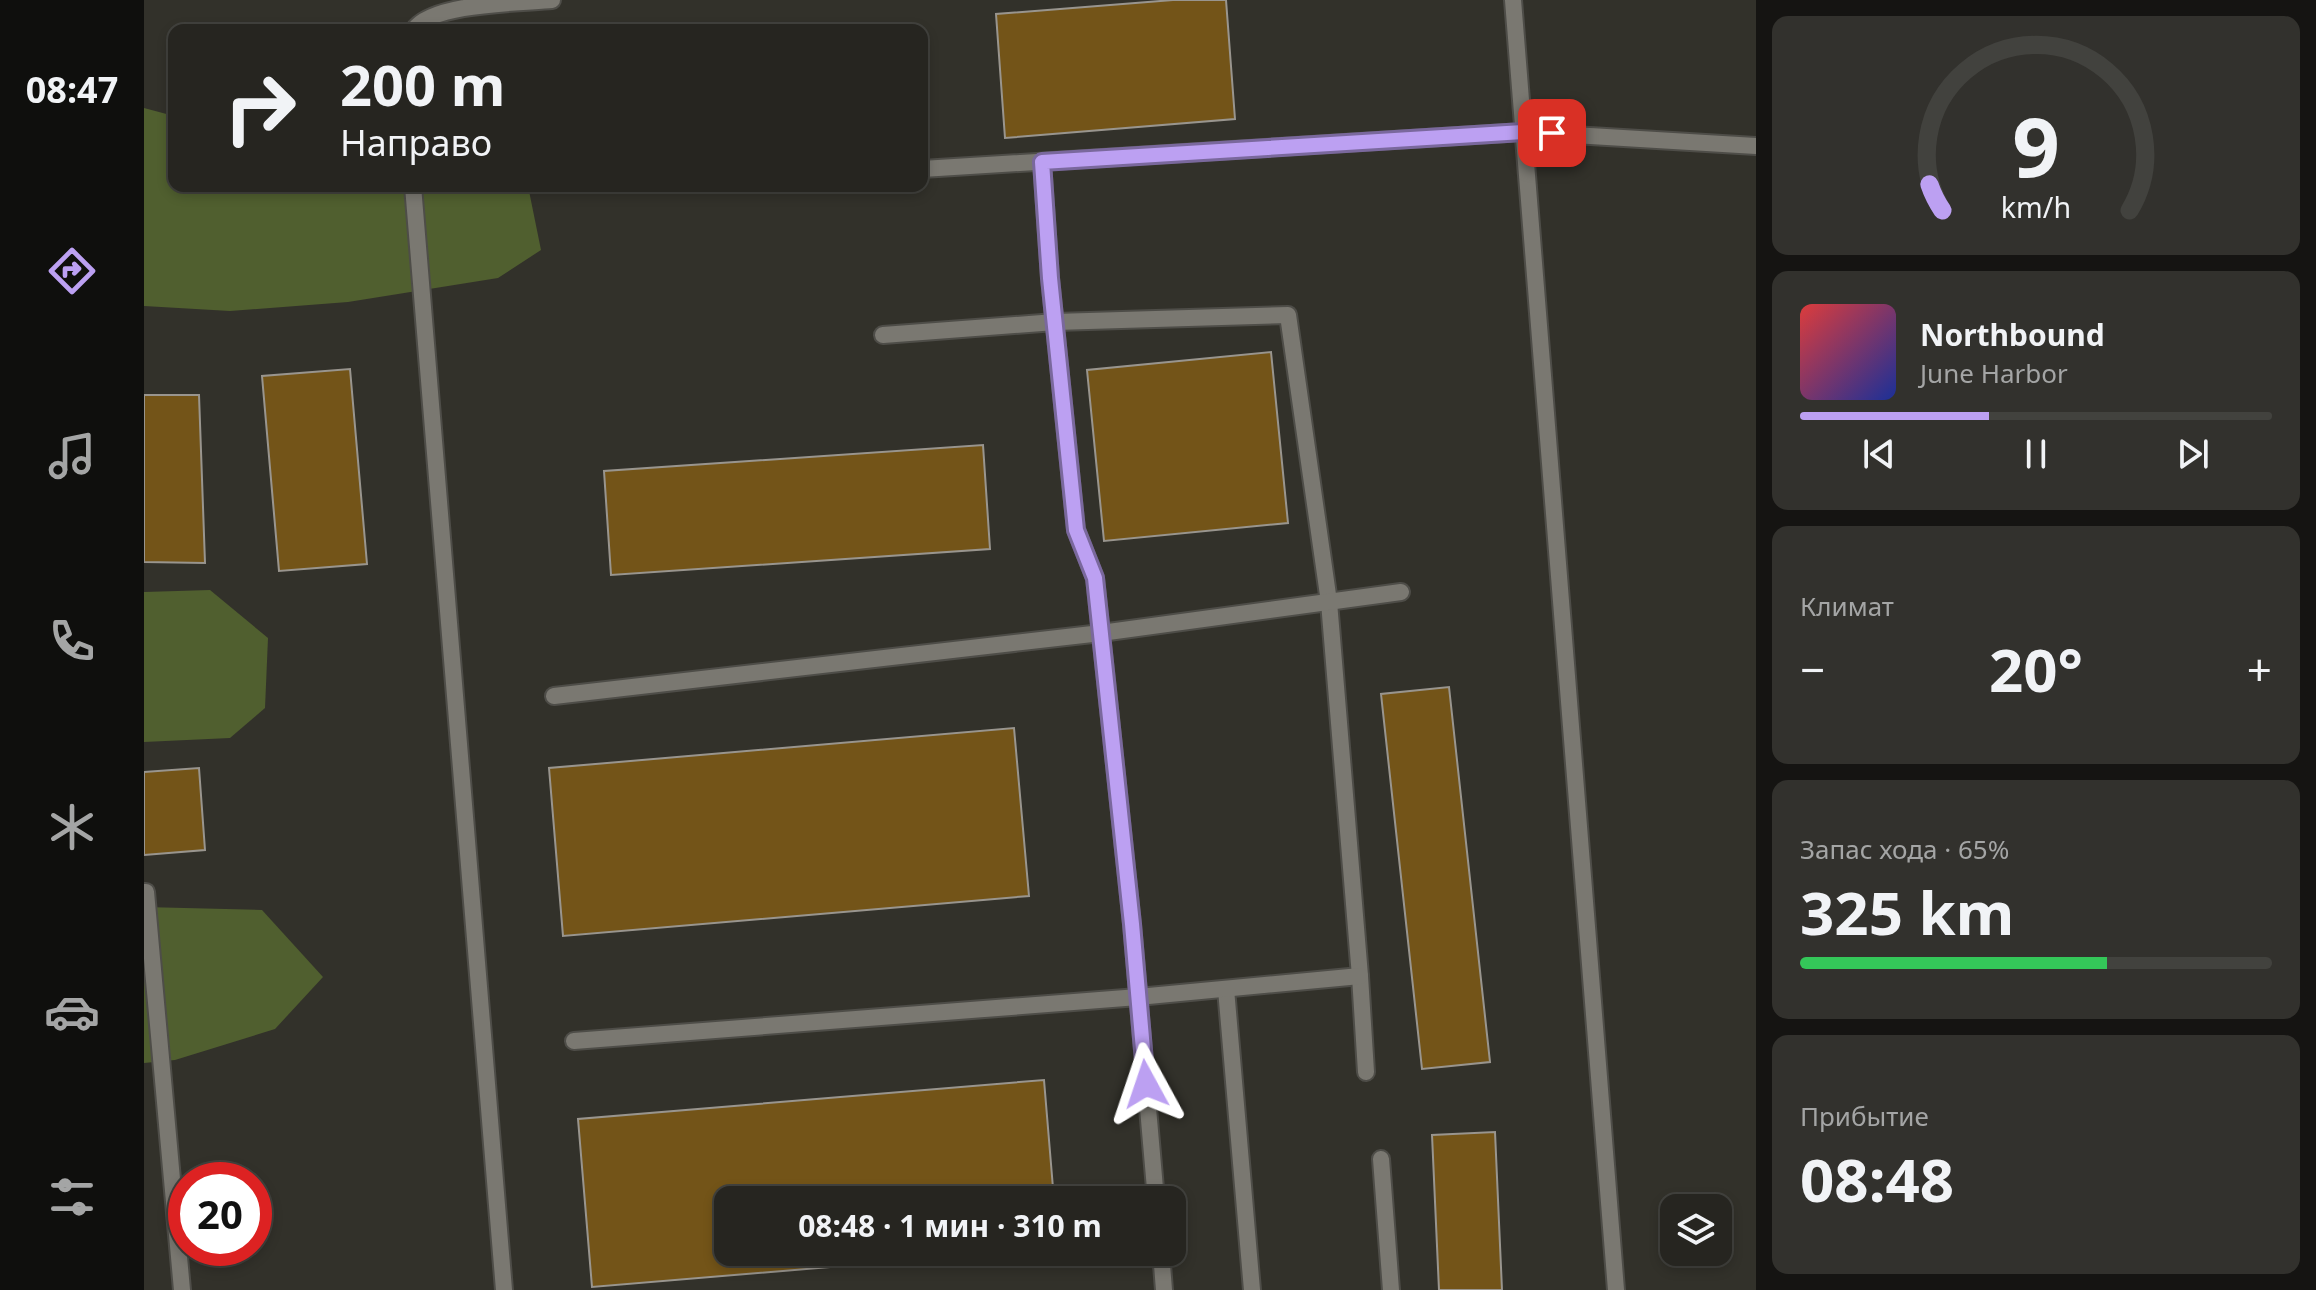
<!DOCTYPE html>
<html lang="ru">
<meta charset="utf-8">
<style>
:root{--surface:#262520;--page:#32312d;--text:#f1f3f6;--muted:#a4a5a5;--line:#42423e;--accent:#bca0f2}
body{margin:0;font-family:"Noto Sans",sans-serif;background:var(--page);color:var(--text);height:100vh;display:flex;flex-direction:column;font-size:30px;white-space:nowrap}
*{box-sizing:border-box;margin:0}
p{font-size:26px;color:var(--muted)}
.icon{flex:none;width:44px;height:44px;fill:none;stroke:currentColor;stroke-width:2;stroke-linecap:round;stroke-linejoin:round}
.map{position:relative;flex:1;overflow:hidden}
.sheet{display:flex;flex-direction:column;gap:16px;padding:16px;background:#151412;width:560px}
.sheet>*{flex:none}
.top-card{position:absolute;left:24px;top:24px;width:760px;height:168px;border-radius:16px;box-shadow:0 4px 12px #0003,0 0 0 2px var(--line);background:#262520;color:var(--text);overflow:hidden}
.tools{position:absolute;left:1516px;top:1194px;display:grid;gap:16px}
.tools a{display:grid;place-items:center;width:72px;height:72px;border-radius:16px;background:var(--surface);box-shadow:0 4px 12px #0003,0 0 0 2px var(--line);font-size:40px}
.speed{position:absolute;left:24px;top:1162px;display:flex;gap:16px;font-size:40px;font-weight:700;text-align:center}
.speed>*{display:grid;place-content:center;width:104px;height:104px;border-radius:50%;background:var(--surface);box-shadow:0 4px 12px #0003,0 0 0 2px var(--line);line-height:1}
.speed .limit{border:12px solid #d22;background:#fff;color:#111}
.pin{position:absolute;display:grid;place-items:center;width:68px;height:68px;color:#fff;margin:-34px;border-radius:16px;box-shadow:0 4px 12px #0006}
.me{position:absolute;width:88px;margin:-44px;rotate:355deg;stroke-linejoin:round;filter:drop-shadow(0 0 6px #0008)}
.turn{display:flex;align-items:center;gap:28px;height:168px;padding:0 40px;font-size:36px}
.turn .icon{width:104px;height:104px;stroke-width:2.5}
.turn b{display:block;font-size:56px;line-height:68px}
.big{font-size:60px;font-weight:700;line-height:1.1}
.sheet .card{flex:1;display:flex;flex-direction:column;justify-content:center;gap:12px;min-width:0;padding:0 28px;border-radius:16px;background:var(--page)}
.sheet .dial{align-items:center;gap:0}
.dial svg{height:208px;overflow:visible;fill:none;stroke:var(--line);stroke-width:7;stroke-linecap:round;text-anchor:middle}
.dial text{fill:var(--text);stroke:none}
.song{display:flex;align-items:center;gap:24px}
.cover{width:96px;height:96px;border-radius:12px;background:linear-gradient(135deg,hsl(0 70% 55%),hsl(230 70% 35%))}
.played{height:8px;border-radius:4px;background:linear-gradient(90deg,var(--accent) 40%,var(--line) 40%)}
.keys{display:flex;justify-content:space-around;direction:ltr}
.heat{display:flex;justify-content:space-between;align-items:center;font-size:44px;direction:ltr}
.charge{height:12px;border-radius:6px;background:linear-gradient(90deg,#34c759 65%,var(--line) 0)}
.trip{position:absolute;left:570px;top:1186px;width:472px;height:80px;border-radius:16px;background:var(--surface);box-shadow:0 4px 12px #0003,0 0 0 2px var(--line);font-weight:700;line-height:80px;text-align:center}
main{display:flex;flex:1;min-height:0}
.dock{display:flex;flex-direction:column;width:144px;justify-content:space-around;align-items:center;background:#0f0f0d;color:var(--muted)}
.dock .icon{width:56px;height:56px}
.dock .selected{color:var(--accent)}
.dock b{font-size:36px;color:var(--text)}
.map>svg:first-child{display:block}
</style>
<main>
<nav class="dock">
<b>08:47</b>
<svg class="icon selected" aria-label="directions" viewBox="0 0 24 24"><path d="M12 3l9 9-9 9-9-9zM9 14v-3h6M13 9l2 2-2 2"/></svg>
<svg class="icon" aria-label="music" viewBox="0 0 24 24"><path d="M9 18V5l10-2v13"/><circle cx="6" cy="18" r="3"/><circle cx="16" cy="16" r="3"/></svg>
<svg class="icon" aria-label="phone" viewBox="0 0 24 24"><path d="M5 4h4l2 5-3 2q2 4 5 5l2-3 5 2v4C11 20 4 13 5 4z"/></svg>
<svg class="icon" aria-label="climate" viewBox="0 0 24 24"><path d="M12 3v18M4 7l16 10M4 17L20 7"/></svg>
<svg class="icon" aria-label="car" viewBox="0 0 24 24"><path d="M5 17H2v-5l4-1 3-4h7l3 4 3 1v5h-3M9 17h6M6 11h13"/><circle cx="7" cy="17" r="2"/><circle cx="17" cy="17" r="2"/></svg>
<svg class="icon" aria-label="filters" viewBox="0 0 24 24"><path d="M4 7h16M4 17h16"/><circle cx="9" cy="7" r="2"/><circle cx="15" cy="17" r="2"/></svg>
</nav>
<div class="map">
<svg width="1612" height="1290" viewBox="0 0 1612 1290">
<rect width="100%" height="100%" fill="#32312a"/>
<g fill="#505f2f">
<polygon points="0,108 30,116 30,186 384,186 397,250 354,278 204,302 86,311 0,306"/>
<polygon points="66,590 124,638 121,708 86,738 0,742 0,592"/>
<polygon points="0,907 118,910 179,977 131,1029 31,1060 0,1063"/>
</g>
<g fill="#735418" stroke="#99958e" stroke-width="2">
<polygon points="1029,0 1082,0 1091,119 861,138 852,14"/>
<polygon points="1127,352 1144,523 960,541 943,370"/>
<polygon points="206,369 223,564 135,571 118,376"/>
<polygon points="0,395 55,395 61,563 0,562"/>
<polygon points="839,445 846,549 467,575 460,471"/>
<polygon points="1305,687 1346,1062 1278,1069 1237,694"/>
<polygon points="870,728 885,896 419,936 405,768"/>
<polygon points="55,768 61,850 0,855 0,772"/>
<polygon points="900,1080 910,1200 584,1200 584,1252 865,1252 448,1287 434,1119"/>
<polygon points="1351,1132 1358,1290 1295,1290 1288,1135"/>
</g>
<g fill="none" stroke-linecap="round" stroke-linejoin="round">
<g stroke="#4e4d48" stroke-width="20">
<g id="service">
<polyline points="1369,0 1472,1290"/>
<path d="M270,30C287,3 376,3 408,0"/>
<polyline points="898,162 906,278 932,530 951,578 988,924 1012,1200"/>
<polyline points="778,169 1379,132 1612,146"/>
<polyline points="269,186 360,1290"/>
<polyline points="739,335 911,322 1144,315 1185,602 1216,976 1222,1072"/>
<polyline points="410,696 957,633 1257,592"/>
<polyline points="0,892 2,892 38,1290"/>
<polyline points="1082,989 1108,1290"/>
<polyline points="430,1041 994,997 1216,976"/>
<polyline points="1237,1159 1247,1290"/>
<polyline points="1017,1252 1020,1290"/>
</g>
</g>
<use href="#service" stroke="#7a7871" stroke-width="16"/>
</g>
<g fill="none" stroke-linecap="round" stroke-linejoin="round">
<g stroke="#7a689d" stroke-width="20">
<polyline id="route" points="1002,1084 988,924 951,578 932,530 906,278 898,162 1379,132 1408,133"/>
</g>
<use href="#route" stroke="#bca0f2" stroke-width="14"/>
</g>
</svg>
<div class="tools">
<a><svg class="icon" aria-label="layers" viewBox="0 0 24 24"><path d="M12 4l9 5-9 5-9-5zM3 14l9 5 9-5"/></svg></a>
</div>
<div class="speed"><div class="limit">20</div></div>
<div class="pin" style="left:1408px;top:133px;background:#d93025"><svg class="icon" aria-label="arrive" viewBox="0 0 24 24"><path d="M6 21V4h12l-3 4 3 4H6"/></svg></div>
<svg class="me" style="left:1002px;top:1084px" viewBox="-20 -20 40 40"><path d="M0-17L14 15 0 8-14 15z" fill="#bca0f2" stroke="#fff" stroke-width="4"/></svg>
<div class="trip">08:48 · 1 мин · 310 m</div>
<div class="top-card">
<div class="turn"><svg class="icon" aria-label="right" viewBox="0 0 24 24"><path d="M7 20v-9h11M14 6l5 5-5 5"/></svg><div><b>200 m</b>Направо</div></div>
</div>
</div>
<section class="sheet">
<div class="card dial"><svg viewBox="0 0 100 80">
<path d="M14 69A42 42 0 1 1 86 69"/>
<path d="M14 69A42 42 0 0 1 9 59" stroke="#bca0f2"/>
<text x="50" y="56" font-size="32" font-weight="700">9</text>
<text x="50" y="72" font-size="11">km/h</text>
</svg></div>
<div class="card">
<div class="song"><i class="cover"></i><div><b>Northbound</b><p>June Harbor</p></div></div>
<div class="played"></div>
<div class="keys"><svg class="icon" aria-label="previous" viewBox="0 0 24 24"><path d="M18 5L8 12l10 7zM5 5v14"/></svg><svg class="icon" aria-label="pause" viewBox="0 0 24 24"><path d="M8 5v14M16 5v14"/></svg><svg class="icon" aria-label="next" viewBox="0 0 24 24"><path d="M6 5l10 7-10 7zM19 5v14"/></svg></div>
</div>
<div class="card"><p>Климат</p>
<div class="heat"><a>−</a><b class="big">20°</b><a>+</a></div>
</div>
<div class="card"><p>Запас хода · 65%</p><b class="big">325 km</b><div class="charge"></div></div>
<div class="card"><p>Прибытие</p><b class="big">08:48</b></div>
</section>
</main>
